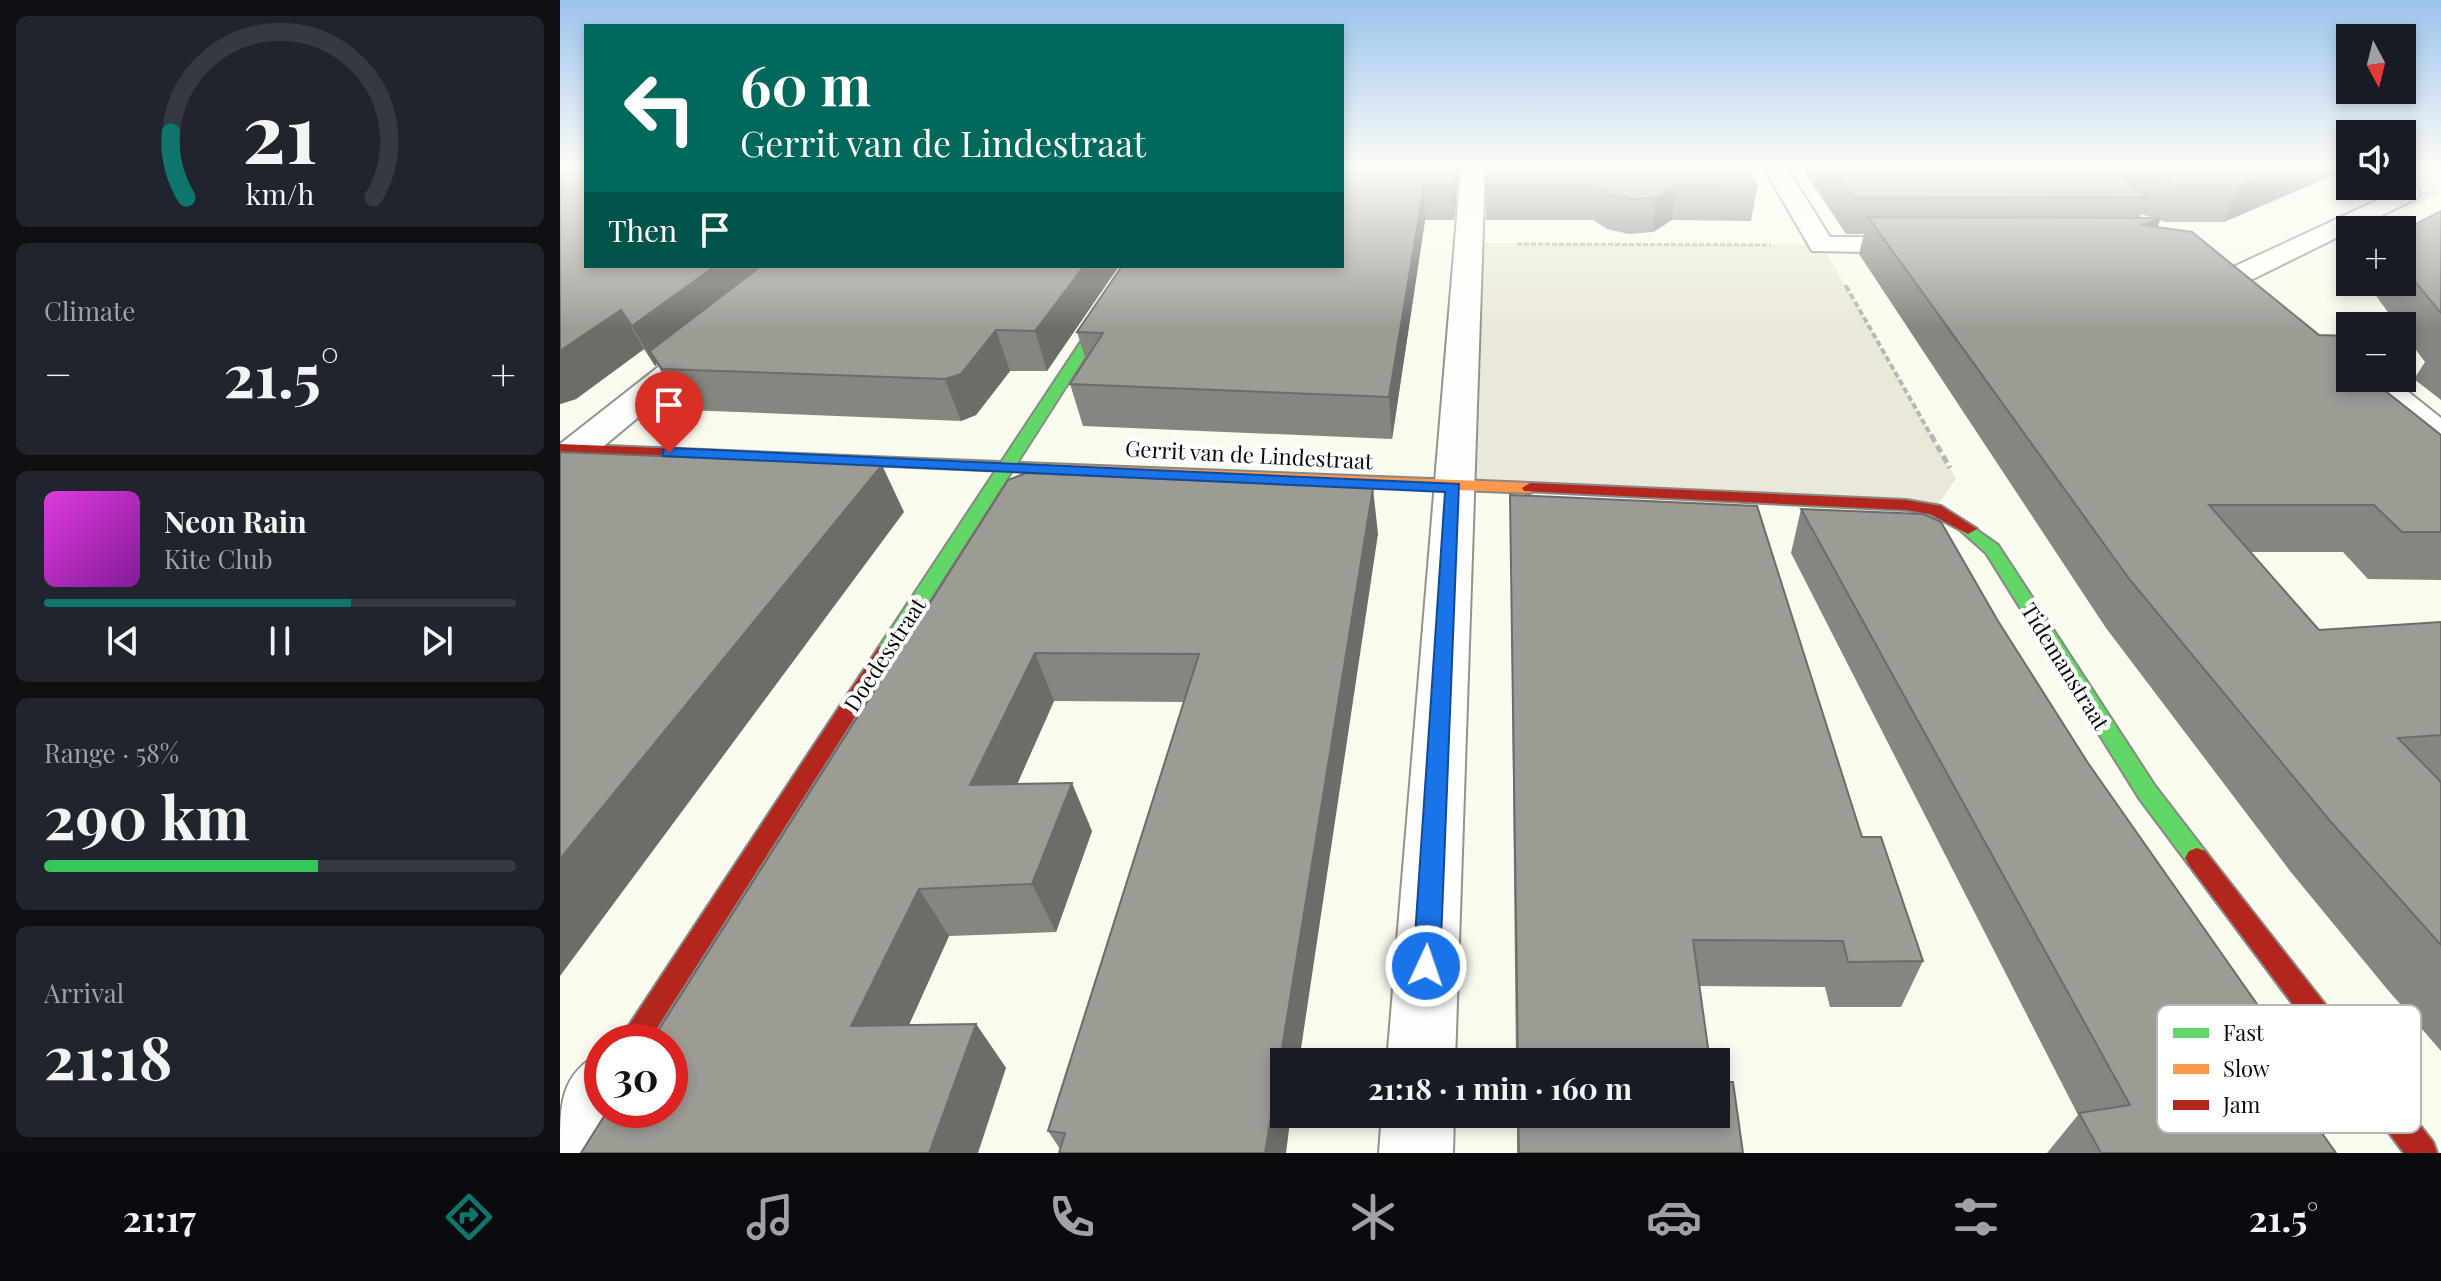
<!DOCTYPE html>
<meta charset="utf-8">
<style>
:root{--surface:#171b24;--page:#20242c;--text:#f1f3f6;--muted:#9ea1a6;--line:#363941;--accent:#0f766e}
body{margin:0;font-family:"Playfair Display",serif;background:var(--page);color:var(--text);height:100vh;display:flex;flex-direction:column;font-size:30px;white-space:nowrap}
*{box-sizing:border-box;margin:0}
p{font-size:26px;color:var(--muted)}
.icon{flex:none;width:44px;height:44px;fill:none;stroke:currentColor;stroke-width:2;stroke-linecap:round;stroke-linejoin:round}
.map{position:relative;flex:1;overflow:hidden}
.side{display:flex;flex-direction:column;gap:16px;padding:16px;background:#0d0f14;width:560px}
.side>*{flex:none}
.banner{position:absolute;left:24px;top:24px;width:760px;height:244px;border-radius:0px;box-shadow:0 4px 12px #0003;background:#00695c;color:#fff;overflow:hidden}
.needle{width:52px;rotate:173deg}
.controls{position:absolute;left:1776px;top:24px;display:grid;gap:16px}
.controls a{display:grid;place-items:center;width:80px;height:80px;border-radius:0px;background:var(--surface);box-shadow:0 4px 12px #0003;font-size:40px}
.speed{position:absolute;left:24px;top:1024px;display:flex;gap:16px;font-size:40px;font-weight:700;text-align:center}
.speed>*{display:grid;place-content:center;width:104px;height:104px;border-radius:50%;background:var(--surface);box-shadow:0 4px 12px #0003;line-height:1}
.speed .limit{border:12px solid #d22;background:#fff;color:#111}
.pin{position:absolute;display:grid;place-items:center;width:68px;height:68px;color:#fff;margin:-82px -34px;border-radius:50% 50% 50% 0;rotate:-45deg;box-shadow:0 0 8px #0007}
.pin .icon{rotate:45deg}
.me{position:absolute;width:88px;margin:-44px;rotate:3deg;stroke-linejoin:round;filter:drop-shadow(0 0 6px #0008)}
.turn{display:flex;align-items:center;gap:28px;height:168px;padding:0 24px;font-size:36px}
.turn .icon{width:104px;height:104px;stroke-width:2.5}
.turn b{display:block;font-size:56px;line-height:68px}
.then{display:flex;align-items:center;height:76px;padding:0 24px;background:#0003;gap:16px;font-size:30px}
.big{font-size:60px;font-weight:700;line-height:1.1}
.side .tile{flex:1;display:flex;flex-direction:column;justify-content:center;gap:12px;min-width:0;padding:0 28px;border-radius:12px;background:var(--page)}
.side .dial{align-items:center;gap:0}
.dial svg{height:208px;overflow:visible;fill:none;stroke:var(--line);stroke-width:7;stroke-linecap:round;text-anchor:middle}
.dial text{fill:var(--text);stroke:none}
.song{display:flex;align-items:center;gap:24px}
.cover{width:96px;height:96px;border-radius:12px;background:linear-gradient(135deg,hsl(300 70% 55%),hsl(290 70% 35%))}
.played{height:8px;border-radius:4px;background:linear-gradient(90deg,var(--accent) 65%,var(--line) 65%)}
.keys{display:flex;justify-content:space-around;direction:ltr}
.heat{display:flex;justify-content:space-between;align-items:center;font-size:44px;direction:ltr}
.charge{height:12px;border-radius:6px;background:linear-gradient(90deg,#34c759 58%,var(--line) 0)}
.trip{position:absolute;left:710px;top:1048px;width:460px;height:80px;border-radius:0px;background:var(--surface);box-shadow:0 4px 12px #0003;font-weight:700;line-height:80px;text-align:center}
.menu{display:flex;height:128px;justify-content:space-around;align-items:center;background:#090b0e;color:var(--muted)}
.menu .icon{width:56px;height:56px}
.menu .active{color:var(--accent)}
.menu b{font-size:36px;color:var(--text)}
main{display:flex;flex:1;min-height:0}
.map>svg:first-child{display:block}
</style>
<main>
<section class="side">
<div class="tile dial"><svg viewBox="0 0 100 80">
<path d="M14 69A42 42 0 1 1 86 69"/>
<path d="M14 69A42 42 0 0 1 8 44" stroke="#0f766e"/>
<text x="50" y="56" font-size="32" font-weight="700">21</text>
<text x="50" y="72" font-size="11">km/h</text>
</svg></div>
<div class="tile"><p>Climate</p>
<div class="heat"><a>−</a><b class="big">21.5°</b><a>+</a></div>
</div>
<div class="tile">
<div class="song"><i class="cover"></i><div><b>Neon Rain</b><p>Kite Club</p></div></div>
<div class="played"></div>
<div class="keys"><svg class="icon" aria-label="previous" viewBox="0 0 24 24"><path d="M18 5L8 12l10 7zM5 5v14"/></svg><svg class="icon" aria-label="pause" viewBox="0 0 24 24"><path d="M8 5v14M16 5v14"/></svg><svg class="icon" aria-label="next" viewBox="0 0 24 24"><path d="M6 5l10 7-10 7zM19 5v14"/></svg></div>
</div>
<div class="tile"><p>Range · 58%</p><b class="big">290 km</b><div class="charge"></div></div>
<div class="tile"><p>Arrival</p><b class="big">21:18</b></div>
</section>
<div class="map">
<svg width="1881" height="1153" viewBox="0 0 1881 1153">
<rect width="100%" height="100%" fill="#fafaee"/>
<polygon fill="#eae9d9" points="907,243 1262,245 1396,479 1375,508 893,487"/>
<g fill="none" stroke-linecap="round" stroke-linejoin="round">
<polyline stroke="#d6d6cc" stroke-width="26" stroke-dasharray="26 13" stroke-linecap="butt" points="1848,193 1876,181"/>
<g stroke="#93938d" stroke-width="4">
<g id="street">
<polygon points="901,168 925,168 895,1062 827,1062"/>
<polygon points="1204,168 1227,168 1270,237 1362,237 1372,239 1376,245 1372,251 1362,253 1252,251"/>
<polygon points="1848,186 1857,188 1860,193 1857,198 1691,280 1671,280 1667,274 1671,268"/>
<polygon points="227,266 259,266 14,471 0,474 0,444"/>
<polygon points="1793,378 1831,378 1881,418 1881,447 1868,444"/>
<path d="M42,1052V1110L67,1112L41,1153H0C0,1103 0,1074 42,1052Z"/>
<polygon points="822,1114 894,1114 893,1153 819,1153"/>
</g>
</g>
<g stroke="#898984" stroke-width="4">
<g id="fast">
<polygon points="571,266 583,266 333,657 319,657 316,652 319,647"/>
<polygon points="1408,524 1438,545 1595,786 1645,851 1649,858 1645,865 1637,868 1629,865 1579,798 1426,553 1399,529"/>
</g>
</g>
<g stroke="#898984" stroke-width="4">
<polygon id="slow" points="313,457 970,483 978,488 970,493 307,465 305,462"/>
</g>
<g stroke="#898984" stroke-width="4">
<g id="jam">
<polygon points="0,444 313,457 321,462 313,467 0,454"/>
<polygon points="970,483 1346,500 1381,506 1417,529 1408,534 1370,514 1346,510 964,491 962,488"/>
<polygon points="326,645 333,647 336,652 333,657 88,1042 58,1042 319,647"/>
<polygon points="1637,848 1645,851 1873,1142 1877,1153 1844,1153 1629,865 1625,858 1629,851"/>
</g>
</g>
<g stroke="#b7b7b5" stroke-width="3" stroke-dasharray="5 2" stroke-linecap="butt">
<polyline points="957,244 1211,245"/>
<polyline points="1285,285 1287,288"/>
</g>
<polyline stroke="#b7b7b5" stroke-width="4" stroke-dasharray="6 3" stroke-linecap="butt" points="1286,286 1372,437"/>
<polyline stroke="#b7b7b5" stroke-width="5" stroke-dasharray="8 4" stroke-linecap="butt" points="1371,435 1390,468"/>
<use href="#street" fill="#fefefc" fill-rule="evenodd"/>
<use href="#fast" fill="#63d668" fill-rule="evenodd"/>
<use href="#slow" fill="#ff974d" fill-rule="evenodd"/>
<use href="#jam" fill="#b3261e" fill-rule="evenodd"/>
</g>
<g fill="#86857f" fill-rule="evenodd">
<polygon points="0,168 26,266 559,266 487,371 450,371 416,415 401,421 126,410 113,392 97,364 95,366 84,349 16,399 0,404"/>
<polygon points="782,168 899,168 894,220 865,220 832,439 523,426 510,384 526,360 517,332"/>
<polygon points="926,168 1197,187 1191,221 1112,220 1093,232 1069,234 1047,229 1033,220 926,220"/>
<path d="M1242,168H1790L1664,222H1604L1600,220L1597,227L1759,335L1790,336V359L1789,362L1881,435V580L1808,579L1783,552H1690L1759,630L1881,622V781H1880L1881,782V1051L1827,989L1730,871L1546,628L1299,254L1304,234H1286ZM1581,214L1593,218H1580Z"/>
<polygon points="1881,211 1881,400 1854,379 1865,362 1842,331 1842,326 1838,326 1806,282 1842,282 1842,231"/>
<polygon points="448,480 818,534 500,1149 488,1131 624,702 494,701 457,784 532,831 496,932 389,936 349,1025 416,1024 446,1068 21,1153"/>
<polygon points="950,495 1302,837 1363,961 1341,1007 1270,1007 1265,987 1139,986 1150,1062 956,1062"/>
<polygon points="1241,509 1438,621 1528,763 1732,1054 1717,1069 1776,1153 1487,1153 1518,1115 1231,553"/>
<polygon points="957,1114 1156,1114 1183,1153 957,1153"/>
</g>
<g fill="#6d6c68">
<polygon points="895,168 899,168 894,220 893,186"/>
<polygon points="1725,168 1790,168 1664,222 1680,186"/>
<polygon points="864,186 865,220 832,439 829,397"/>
<polygon points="1116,186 1112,220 1093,232 1096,198"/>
<polygon points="1601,218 1586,255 1583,225"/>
<polygon points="155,266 222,266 90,351 97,364 95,366 72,326"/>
<polygon points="524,266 559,266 487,371 475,331"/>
<polygon points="61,310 84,349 16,399 0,404 0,351"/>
<polygon points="436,330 450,371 416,415 401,421 385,379"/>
<polygon points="322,465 344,512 0,976 0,859"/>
<polygon points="813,488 818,534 739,1062 724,1062 724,1114 731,1114 726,1153 705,1153"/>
<polygon points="475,653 494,701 435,834 410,785"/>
<polygon points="512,783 532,831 496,932 472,884"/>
<polygon points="359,889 389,936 328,1071 291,1026"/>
<polygon points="416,1024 446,1068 418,1153 369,1153"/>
</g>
<g fill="#9c9b94" stroke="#6d6c68" stroke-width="2">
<polygon points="0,168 26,168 26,266 155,266 72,326 61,310 0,351"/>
<polygon points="782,168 895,168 893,186 864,186 829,397 510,384 543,333 517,332 562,266 782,266"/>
<polygon points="926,168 1187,168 1197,187 1116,186 1096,198 1072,199 1050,195 1035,186 926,186"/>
<polygon points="1272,168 1553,168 1588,197 1294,198"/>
<polygon points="1560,168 1725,168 1680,186 1619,186"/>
<polygon points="1881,211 1881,313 1842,266 1842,231"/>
<polygon points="1308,217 1601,218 1583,225 1632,232 1759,335 1790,336 1790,352 1785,358 1790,362 1790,378 1809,378 1881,435 1881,532 1842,532 1814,505 1649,505 1759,630 1881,622 1881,735 1838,738 1881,782 1881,945 1771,822 1570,580"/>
<polygon points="201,266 524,266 475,331 436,330 401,374 385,379 102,369 90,351"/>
<polygon points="0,452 322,465 0,859"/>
<polygon points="466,473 813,488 705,1153 499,1153 505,1133 488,1131 639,654 475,653 410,785 512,783 472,884 359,889 291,1026 416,1024 369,1153 21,1153 48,1110 110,1110 110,1042 91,1042 448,480"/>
<polygon points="950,495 1197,506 1302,837 1321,837 1363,961 1288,962 1283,941 1133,940 1150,1062 958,1062"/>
<polygon points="1241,509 1363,514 1381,522 1438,621 1528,763 1732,1054 1708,1057 1776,1153 1541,1153 1519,1113 1570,1105"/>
<polygon points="1156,1082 1173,1082 1183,1153 959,1153 958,1114 1156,1114"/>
</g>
<linearGradient id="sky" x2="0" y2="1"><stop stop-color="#99c3ed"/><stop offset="0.51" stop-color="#fdfdf7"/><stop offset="1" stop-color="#fdfdf7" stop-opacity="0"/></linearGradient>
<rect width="1881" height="330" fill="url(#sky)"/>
<polygon fill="#1a73e8" stroke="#114b97" stroke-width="2" points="109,448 899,484 880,966 876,975 866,978 857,975 853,966 885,492 103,456 103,450"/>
<g text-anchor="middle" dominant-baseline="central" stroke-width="8" stroke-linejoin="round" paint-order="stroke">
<g font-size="22" fill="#0b0b0b" stroke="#fff">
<text transform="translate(689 454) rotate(3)">Gerrit van de Lindestraat</text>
<text transform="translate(324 654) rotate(-57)">Doedesstraat</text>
<text transform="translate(1506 666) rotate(58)">Tidemanstraat</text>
</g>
</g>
<rect x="1597" y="1005" width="264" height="128" rx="12" fill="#fff" stroke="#b6b6b6" stroke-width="2"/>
<rect x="1613" y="1028" width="36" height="10" fill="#63d668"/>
<rect x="1613" y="1064" width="36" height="10" fill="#ff974d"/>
<rect x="1613" y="1100" width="36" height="10" fill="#b3261e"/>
<g font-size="22" fill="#0b0b0b">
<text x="1663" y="1041">Fast</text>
<text x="1663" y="1077">Slow</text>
<text x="1663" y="1113">Jam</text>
</g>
</svg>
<div class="controls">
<a><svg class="needle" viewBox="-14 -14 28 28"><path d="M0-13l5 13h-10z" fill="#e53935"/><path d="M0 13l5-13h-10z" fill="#9ea1a6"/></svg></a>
<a><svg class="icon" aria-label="sound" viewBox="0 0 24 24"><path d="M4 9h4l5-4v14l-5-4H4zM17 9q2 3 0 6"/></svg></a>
<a>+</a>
<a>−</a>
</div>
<div class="speed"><div class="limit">30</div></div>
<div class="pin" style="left:109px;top:453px;background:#d93025"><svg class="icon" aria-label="arrive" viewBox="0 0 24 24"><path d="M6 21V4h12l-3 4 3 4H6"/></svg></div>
<svg class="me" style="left:866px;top:966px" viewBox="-20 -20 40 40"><circle r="17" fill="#1a73e8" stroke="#fff" stroke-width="3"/><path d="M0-11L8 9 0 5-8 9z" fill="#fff"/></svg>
<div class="trip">21:18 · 1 min · 160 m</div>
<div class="banner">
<div class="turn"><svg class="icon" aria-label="left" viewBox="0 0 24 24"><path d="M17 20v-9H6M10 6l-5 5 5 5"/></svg><div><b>60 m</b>Gerrit van de Lindestraat</div></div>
<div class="then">Then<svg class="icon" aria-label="arrive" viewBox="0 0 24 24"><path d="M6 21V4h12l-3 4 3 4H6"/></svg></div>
</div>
</div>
</main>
<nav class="menu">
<b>21:17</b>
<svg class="icon active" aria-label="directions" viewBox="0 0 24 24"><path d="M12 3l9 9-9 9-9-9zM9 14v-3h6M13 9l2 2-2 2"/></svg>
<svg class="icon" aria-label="music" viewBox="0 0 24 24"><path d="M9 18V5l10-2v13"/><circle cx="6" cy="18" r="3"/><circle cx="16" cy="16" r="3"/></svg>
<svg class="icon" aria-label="phone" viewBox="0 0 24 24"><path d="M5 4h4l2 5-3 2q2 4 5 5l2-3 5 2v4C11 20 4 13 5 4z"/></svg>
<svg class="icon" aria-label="climate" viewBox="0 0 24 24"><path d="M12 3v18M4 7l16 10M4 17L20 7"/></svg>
<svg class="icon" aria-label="car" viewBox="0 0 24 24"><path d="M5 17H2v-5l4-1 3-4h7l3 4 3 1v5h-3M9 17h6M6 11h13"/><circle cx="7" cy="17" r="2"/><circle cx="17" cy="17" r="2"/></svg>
<svg class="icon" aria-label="filters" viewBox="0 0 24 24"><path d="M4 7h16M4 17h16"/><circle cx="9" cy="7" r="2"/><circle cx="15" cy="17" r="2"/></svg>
<b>21.5°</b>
</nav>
